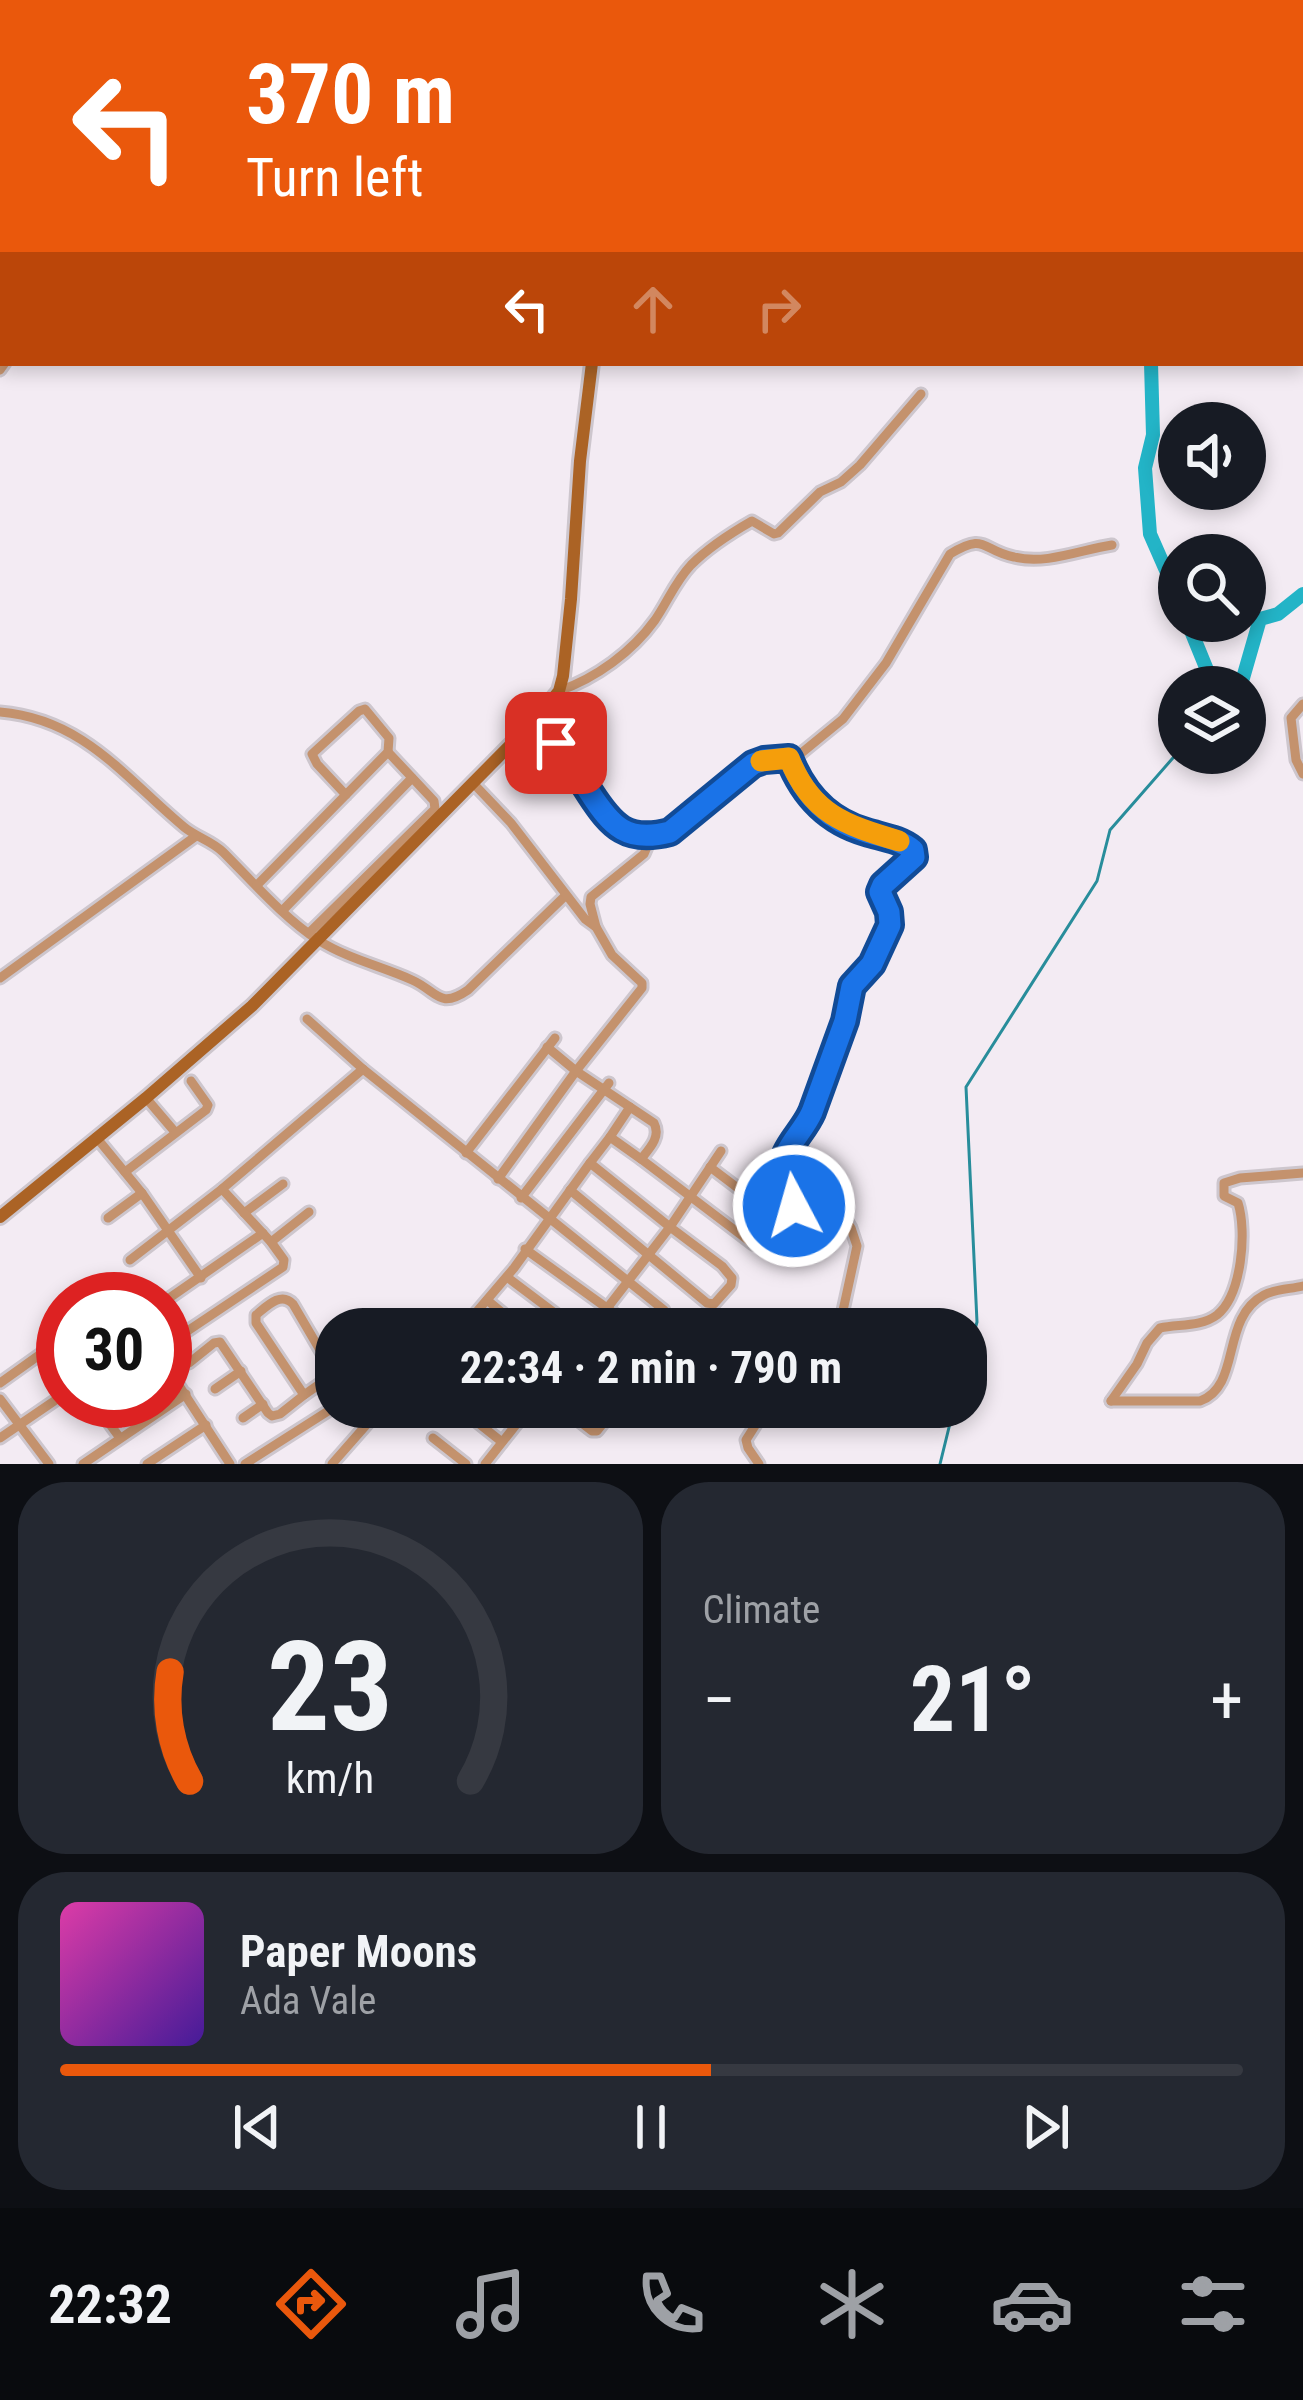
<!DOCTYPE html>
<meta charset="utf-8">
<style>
:root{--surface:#171b24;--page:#242831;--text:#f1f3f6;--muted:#9ea1a6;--line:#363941;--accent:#ea580c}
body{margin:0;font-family:"Roboto Condensed",sans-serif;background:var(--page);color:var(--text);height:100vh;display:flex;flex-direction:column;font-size:45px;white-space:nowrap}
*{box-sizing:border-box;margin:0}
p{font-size:39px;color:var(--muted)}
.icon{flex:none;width:66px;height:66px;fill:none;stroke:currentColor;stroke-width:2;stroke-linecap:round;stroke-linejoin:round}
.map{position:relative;height:1464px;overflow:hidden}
.details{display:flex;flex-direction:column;gap:18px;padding:18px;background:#0d0f14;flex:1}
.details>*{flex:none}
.banner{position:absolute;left:0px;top:0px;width:1305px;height:366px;box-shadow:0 6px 18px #0003;background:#ea580c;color:#fff;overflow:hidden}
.controls{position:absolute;left:1158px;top:402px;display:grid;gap:24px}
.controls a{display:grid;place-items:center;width:108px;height:108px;border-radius:50%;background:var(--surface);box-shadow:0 6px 18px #0003;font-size:60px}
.speed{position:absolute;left:36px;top:1272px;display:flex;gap:24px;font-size:60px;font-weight:700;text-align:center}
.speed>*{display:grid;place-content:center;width:156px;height:156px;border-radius:50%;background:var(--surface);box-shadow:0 6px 18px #0003;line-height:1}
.speed .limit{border:18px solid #d22;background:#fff;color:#111}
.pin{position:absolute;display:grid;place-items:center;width:102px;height:102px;color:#fff;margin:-51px;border-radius:24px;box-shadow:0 6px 18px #0006}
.me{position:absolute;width:132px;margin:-66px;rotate:354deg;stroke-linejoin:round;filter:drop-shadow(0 0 9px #0008)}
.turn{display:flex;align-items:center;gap:42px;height:252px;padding:0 48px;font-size:54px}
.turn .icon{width:156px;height:156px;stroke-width:2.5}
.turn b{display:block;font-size:84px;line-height:102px}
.lanes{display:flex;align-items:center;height:114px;padding:0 48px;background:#0003;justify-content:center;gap:60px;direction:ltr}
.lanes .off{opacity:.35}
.big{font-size:90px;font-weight:700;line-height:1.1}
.details .card{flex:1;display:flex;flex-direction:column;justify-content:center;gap:18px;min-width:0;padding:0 42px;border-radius:48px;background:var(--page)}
.details .dial{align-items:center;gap:0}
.dial svg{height:312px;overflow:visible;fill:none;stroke:var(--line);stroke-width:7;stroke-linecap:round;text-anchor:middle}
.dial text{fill:var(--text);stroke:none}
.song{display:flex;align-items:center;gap:36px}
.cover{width:144px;height:144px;border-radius:18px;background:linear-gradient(135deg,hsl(320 70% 55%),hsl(260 70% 35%))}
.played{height:12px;border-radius:6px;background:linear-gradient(90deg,var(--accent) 55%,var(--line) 55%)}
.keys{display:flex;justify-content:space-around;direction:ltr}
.heat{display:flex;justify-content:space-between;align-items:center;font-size:66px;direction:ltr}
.details .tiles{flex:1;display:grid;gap:18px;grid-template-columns:1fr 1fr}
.card:last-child{grid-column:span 2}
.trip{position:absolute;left:315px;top:1308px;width:672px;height:120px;border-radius:48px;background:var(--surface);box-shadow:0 6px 18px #0003;font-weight:700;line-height:120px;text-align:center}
.dock{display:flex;height:192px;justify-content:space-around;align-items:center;background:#090b0e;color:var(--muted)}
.dock .icon{width:84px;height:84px}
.dock .current{color:var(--accent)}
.dock b{font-size:54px;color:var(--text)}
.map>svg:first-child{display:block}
</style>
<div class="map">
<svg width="1303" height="1464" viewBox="0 0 1303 1464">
<rect width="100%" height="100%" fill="#f3ebf3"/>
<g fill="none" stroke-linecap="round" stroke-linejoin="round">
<g stroke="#288d9b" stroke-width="3">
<polyline points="966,1361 977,1322 966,1087 1097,881 1110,830 1179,751"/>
<polyline points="940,1464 954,1407"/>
</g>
<g stroke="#23b4c7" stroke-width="14">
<polyline points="1148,0 1149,3"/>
<polyline points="1151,363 1153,435 1145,468 1150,534 1179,600"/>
<polyline points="1187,621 1214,687"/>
<polyline points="1234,687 1243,678 1260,619 1278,614 1303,594"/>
</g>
<g stroke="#cdc6cd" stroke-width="15">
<g id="street">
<polyline points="231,3 232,0"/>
<polyline points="0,370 5,363"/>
<path d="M559,691C596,678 632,652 655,620C668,601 675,582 691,565C708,548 731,533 752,521L774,534L778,533L820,492L841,482L860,465L921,394"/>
<polyline points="1303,704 1291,718 1296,760 1303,774"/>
<path d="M0,712C84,719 125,778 184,827C196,837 212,841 223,852C251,880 285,919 318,940C348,959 381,966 412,980C437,991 439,1010 468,990L565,896"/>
<path d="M537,718C550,736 563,753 576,772C602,810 622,855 677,828L753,764L799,755L843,719L886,663L950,554C986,532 981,550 1014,557C1046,565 1080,550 1112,545"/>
<polyline points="472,782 511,823 585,919 596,927 612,955 642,983 642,988 576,1071 498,1179"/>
<polyline points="257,885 388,752 389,738 365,709 359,711 312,754 317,764 346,795"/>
<polyline points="283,910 412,778"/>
<polyline points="596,927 590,904 591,897 644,854 647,847 644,837"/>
<polyline points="309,933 435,809 434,801 388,752"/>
<polyline points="0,978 196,836"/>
<polyline points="307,1019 363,1069 664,1310"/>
<path d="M547,1047L576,1071L654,1123C661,1137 650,1148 641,1159L610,1137L590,1163"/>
<polyline points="146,1098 175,1132"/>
<polyline points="96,1137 142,1193 201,1278"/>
<polyline points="610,1137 630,1107"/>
<polyline points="797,1140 851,1228 857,1246 839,1329"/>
<polyline points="466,1153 555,1038"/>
<path d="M641,1159L753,1244L771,1233L792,1212C794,1197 783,1189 782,1174C781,1149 803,1134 812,1112L845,1021L852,986L871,964L889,925V912L880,892L883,885L914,857L913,849C900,840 884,837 869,833C828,821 805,798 789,758"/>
<polyline points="710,1167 768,1211"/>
<polyline points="125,1172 206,1110 208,1105 191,1081"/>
<polyline points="570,1190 707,1303 714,1304 731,1285 732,1278 722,1266 670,1227 721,1151"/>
<polyline points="521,1198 609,1083"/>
<polyline points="244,1213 283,1184"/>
<polyline points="108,1218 142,1193"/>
<polyline points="271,1242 309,1212"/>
<polyline points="525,1249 636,1329"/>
<polyline points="130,1260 222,1189 363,1069"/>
<polyline points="507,1277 576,1329"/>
<polyline points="116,1299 117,1299"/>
<polyline points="487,1300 522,1329"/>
<polyline points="165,1301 263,1233"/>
<polyline points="462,1329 514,1268 590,1163 670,1227 591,1329"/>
<polyline points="165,1346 283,1267 284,1260 271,1242 222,1189"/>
<polyline points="189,1363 214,1343 220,1342 268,1413 272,1416 280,1414 304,1395"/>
<polyline points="165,1364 230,1464"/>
<path d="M334,1374L304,1395L256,1323V1315C267,1306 281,1291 293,1304L334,1374L336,1377"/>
<polyline points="0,1383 63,1338"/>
<polyline points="215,1389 241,1371"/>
<polyline points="0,1399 49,1464"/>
<polyline points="93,1401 120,1438"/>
<polyline points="139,1401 150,1418"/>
<path d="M1111,1401L1137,1364L1147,1343L1160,1328C1179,1324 1201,1327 1217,1315C1242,1295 1247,1231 1238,1203L1224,1196V1183L1240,1178L1303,1173"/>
<path d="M1111,1401H1200C1242,1386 1220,1318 1264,1295C1275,1289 1291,1289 1303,1286"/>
<polyline points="356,1407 367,1423"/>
<polyline points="458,1407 502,1442"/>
<polyline points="561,1407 592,1431 597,1431 616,1407"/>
<polyline points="616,1407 639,1419 647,1415 653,1407"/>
<polyline points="243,1418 263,1404"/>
<polyline points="0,1438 63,1395"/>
<polyline points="433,1438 466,1464"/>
<polyline points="83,1464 186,1394"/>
<polyline points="147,1464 206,1425"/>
<polyline points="245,1464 336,1406"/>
<polyline points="332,1464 382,1407"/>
<polyline points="485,1464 530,1407"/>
<polyline points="759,1464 748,1448 746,1440 767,1407"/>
</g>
</g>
<g stroke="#cdc6cd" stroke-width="18">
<g id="secondary">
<polyline points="633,3 633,0"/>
<polyline points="0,1217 146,1098 252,1006 537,718 559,691 563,676 571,599 580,461 592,363"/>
</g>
</g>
<use href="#street" stroke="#c4926d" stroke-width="9"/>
<use href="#secondary" stroke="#ab6325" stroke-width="12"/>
</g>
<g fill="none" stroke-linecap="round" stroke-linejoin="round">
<g stroke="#114b97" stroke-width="30">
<path id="route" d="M556,743C567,760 579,776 590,793C612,827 627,843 670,832L753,764L764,760L789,758C803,794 828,821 866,832C882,837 900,839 913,850L914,857L883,885L880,892L889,912L890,925L872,964L852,986L845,1021L812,1112C802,1135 779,1150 783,1176C784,1187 791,1196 794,1206"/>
</g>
<use href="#route" stroke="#1a73e8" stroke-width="21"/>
<path stroke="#f59e0b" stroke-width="21" d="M761,761L789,758C811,814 845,825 899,841"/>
</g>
</svg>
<div class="controls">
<a><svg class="icon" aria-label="sound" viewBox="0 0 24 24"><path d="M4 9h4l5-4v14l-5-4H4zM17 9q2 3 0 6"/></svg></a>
<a><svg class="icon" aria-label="search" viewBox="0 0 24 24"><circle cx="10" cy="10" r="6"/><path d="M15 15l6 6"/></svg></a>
<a><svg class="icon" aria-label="layers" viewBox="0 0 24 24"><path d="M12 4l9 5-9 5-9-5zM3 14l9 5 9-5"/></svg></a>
</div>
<div class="speed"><div class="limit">30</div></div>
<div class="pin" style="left:556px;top:743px;background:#d93025"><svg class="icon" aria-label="arrive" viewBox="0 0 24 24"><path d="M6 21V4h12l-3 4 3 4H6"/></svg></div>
<svg class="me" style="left:794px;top:1206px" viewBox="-20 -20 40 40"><circle r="17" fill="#1a73e8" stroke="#fff" stroke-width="3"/><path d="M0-11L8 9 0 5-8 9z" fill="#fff"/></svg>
<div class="trip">22:34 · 2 min · 790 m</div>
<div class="banner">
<div class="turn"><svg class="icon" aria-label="left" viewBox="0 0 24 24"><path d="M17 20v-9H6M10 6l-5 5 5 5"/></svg><div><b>370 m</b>Turn left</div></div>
<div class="lanes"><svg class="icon" aria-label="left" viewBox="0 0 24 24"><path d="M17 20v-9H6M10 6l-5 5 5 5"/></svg><svg class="icon off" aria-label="ahead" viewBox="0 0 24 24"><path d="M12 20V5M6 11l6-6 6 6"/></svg><svg class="icon off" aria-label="right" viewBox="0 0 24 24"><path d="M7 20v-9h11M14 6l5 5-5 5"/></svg></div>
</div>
</div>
<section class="details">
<div class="tiles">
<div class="card dial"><svg viewBox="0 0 100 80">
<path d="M14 69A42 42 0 1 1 86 69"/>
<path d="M14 69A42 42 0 0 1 9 41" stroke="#ea580c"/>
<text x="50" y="56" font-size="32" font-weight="700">23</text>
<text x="50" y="72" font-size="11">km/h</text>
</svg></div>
<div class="card"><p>Climate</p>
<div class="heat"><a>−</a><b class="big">21°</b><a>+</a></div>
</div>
<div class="card">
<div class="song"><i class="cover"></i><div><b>Paper Moons</b><p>Ada Vale</p></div></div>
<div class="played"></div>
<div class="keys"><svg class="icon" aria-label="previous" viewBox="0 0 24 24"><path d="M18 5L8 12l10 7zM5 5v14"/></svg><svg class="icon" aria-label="pause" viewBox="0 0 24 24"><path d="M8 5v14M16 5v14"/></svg><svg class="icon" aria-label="next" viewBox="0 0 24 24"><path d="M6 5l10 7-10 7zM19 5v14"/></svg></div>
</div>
</div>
</section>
<nav class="dock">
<b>22:32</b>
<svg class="icon current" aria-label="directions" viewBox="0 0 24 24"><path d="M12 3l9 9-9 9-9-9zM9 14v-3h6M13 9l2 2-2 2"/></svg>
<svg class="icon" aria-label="music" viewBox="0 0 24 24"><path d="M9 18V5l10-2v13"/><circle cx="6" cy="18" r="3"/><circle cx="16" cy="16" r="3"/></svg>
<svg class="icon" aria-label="phone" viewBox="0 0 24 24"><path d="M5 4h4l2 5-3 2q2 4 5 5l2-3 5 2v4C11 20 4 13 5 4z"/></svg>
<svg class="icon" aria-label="climate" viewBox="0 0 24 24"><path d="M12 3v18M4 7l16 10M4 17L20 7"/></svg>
<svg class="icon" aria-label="car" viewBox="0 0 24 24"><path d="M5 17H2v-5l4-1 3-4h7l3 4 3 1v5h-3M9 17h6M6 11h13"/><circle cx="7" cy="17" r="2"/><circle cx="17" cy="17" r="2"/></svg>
<svg class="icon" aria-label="filters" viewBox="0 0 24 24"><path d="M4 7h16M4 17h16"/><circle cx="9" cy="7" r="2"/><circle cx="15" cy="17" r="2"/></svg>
</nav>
